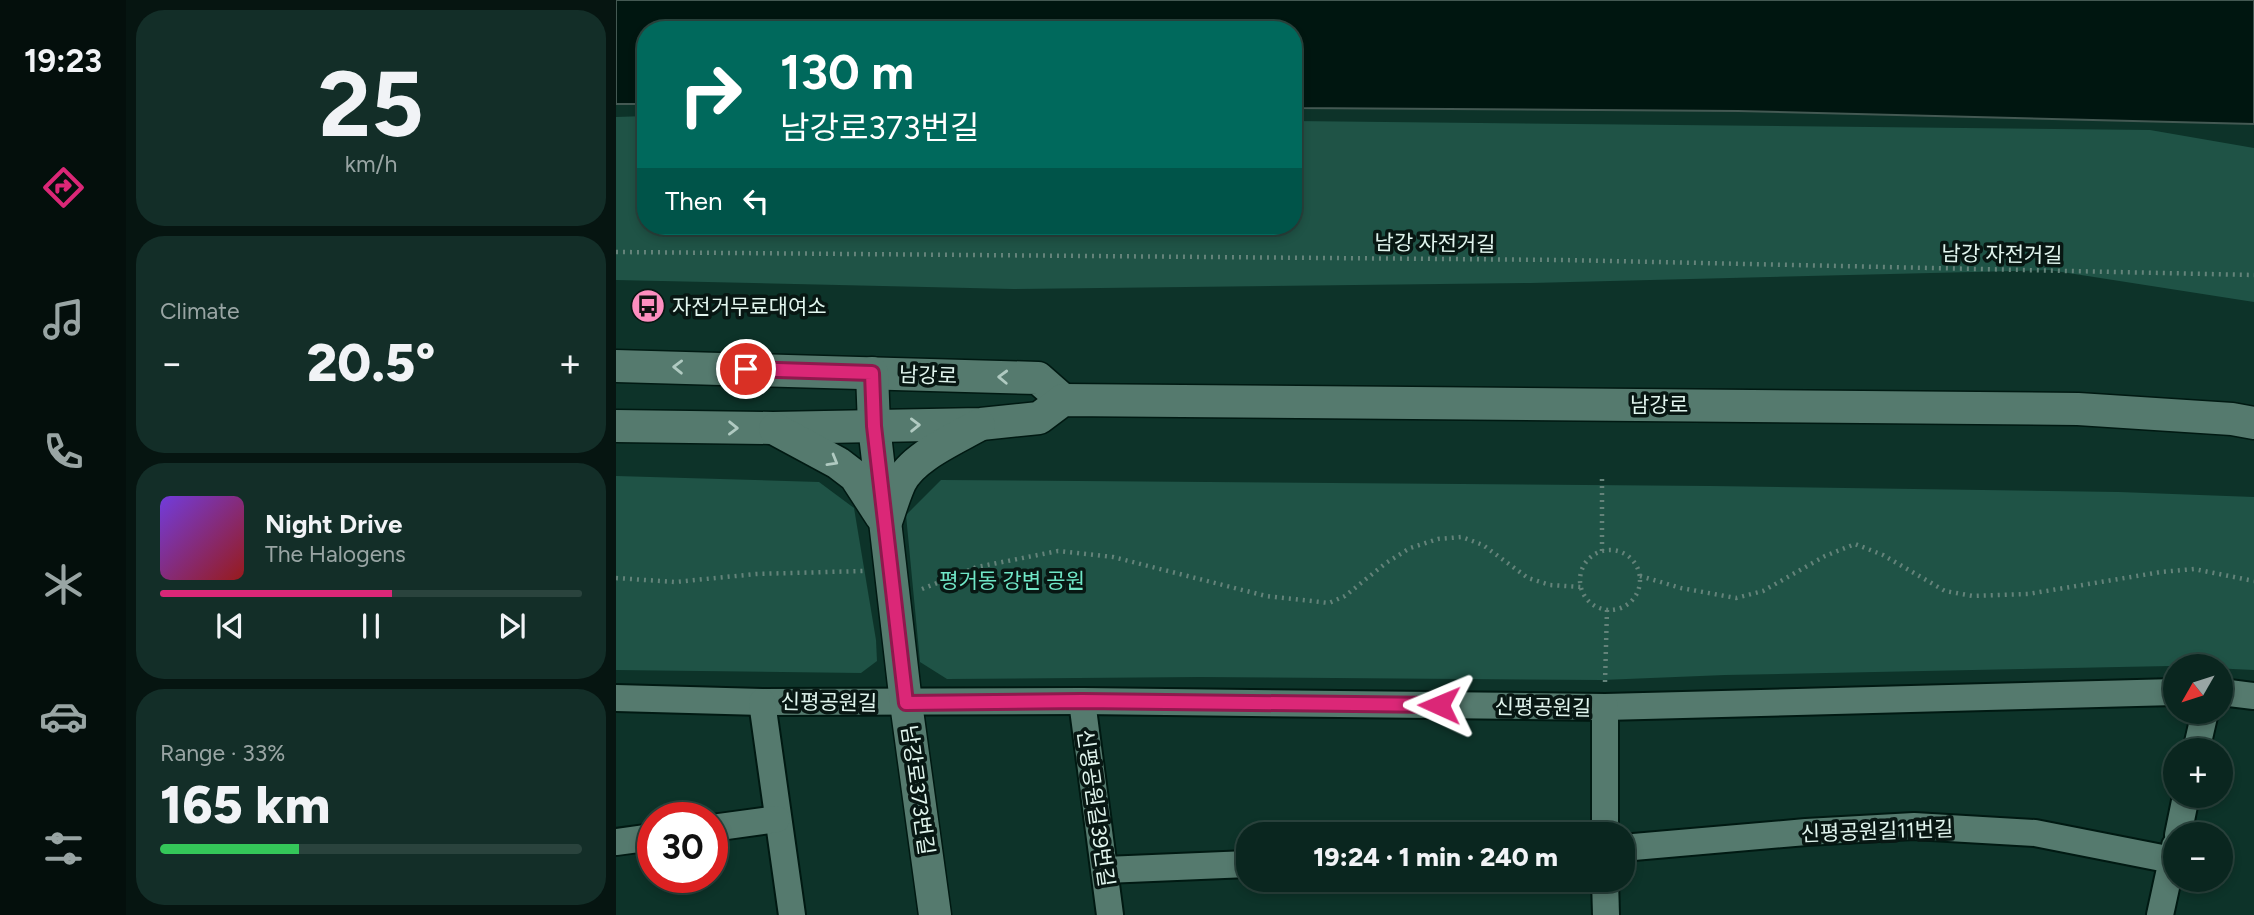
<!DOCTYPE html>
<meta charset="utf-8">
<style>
:root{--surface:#0a261f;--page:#132e28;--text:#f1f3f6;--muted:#99a5a4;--line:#2a433d;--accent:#db2777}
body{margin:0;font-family:Figtree,"Noto Sans KR",sans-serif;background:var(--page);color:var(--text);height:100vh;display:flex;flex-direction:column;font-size:26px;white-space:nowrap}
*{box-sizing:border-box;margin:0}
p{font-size:23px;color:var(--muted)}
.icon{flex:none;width:38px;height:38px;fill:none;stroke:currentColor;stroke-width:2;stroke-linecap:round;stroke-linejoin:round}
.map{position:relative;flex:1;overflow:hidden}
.details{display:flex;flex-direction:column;gap:10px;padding:10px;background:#061511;width:490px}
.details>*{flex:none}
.hud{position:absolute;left:21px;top:21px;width:665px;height:214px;border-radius:28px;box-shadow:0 4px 10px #0003,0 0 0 2px var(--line);background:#00695c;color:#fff;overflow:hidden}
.needle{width:46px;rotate:231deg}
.controls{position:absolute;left:1547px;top:654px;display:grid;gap:14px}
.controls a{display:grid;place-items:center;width:70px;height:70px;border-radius:50%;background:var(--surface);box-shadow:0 4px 10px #0003,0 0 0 2px var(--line);font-size:35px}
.speed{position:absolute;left:21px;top:802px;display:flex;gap:14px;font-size:35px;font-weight:700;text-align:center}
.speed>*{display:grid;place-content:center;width:91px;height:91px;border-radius:50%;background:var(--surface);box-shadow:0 4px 10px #0003,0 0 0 2px var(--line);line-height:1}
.speed .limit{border:10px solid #d22;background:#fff;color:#111}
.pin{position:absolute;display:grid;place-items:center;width:60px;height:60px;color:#fff;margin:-30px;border:4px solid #fff;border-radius:50%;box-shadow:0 2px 7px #0007}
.me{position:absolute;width:77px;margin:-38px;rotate:271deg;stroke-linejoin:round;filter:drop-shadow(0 0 5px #0008)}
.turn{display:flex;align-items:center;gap:24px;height:147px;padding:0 28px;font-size:32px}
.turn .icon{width:91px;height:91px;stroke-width:2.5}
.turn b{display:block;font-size:49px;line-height:60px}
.then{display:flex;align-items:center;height:66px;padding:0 28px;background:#0003;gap:14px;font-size:26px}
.big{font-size:52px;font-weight:800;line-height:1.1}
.details .card{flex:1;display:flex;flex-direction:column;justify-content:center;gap:10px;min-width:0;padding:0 24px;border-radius:28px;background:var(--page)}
.details .dial{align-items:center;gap:0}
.dial b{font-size:91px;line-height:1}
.song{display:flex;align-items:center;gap:21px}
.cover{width:84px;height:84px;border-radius:10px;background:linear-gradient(135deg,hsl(260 70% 55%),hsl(0 70% 35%))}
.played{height:7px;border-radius:4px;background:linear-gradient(90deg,var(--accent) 55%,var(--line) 55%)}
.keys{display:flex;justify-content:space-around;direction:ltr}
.heat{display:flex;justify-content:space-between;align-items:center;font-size:38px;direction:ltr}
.charge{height:10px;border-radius:5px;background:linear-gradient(90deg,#34c759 33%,var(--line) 0)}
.trip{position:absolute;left:620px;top:822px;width:399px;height:70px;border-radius:28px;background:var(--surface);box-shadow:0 4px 10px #0003,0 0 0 2px var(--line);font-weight:800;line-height:70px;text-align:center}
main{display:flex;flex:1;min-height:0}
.tabs{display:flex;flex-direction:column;width:126px;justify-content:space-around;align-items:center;background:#040f0c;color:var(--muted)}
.tabs .icon{width:49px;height:49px}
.tabs .active{color:var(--accent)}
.tabs b{font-size:32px;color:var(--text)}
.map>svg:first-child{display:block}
</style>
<main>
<nav class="tabs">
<b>19:23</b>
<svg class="icon active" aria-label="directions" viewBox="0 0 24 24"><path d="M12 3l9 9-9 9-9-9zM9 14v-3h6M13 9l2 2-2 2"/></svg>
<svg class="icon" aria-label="music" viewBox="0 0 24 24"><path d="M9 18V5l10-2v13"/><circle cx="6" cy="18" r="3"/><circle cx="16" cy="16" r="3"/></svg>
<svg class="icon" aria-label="phone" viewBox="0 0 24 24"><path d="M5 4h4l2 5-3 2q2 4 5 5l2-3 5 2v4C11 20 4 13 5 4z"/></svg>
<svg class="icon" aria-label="climate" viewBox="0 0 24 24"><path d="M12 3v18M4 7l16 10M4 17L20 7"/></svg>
<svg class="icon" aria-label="car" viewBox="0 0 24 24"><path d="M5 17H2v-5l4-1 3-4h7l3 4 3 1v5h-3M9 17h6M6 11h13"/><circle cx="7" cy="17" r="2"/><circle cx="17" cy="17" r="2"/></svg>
<svg class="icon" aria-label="filters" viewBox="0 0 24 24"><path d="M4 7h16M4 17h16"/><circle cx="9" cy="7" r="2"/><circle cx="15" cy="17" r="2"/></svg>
</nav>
<section class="details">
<div class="card dial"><b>25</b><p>km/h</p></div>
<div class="card"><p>Climate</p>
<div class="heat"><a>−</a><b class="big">20.5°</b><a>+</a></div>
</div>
<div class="card">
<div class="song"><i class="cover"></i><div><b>Night Drive</b><p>The Halogens</p></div></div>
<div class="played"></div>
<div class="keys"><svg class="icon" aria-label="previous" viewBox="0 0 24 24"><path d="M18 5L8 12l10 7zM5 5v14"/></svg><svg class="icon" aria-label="pause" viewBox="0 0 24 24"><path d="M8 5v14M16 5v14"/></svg><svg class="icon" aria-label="next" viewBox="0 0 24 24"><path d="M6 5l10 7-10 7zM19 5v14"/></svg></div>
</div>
<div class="card"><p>Range · 33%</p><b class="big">165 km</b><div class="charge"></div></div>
</section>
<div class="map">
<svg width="1638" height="915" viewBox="0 0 1638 915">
<rect width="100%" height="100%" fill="#0d3329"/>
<g fill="#1f5346">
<polygon points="30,116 30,226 677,226 677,121 1534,130 1638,148 1638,302 1433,270 915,283 397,289 0,280 0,117"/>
<polygon points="0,476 203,482 238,508 260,640 261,661 245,673 0,670"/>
<polygon points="325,480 1095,486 1503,492 1638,497 1638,670 1554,666 1109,675 986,680 584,677 331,679 304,662 290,515"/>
</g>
<polygon fill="#001610" stroke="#445953" stroke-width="2" points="0,0 1638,0 1638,124 1122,111 677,108 677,30 30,30 30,104 0,104"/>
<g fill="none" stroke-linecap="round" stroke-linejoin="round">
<g stroke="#001912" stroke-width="30">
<g id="minor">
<polyline points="1605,692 1638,696"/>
<polyline points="0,698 146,702 466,701 989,707 1559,692"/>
<polyline points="466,701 494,915"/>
<polyline points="146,702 176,915"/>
<polyline points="989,707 989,835"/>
<polyline points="1580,751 1589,712"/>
<polyline points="96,828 161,819"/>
<polyline points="1562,835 1570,796"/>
<polyline points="0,842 37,837"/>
<polyline points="1006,848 1190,832 1298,826 1419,833 1556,860"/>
<polyline points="489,870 632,864"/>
<polyline points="989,880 990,915"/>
<polyline points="1544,915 1559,846"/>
</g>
</g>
<g stroke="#001912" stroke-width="35">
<g id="tertiary">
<polyline points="0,366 422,378 447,400"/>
<polyline points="256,373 258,426 290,703 319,915"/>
<polyline points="0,426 157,428 365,424 423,418 447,400 1462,409 1616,419 1638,423"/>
<polyline points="159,429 222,463 239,476 265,516"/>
<path d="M271,519C275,507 279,494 284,483C296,457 339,439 363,425"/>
</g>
</g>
<g stroke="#64837a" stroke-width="4.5" stroke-dasharray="2 5" stroke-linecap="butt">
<polyline points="0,252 948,260 1638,275"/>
<circle cx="994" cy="580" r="30"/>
<polyline points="986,551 986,476"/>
<polyline points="1024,576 1065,588 1120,598 1147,591 1209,556 1239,544 1267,555 1329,591 1357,596 1412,594 1545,572 1578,569 1638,581"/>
<polyline points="0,578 59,582 140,574 247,571"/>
<polyline points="306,589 361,567 442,551 497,557 650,596 713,603 729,596 770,563 794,548 822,539 846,537 867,545 912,578 934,585 965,587"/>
<polyline points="989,682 991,610"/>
</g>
<use href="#minor" stroke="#557a6e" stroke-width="26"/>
<use href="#tertiary" stroke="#557a6e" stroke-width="32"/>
</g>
<defs><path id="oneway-chevron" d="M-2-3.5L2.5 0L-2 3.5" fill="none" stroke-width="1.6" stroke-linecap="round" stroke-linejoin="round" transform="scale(1.75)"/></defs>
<g stroke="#b0cac1">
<use href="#oneway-chevron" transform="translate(62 367) rotate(-179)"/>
<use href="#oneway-chevron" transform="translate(387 377) rotate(-178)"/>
<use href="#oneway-chevron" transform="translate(299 425) rotate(-1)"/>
<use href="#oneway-chevron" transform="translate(117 428) rotate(1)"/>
<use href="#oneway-chevron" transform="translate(217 461) rotate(30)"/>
</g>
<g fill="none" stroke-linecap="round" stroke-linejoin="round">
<g stroke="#8e194d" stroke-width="18">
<polyline id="route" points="130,369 256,373 258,426 290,703 466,701 823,705"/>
</g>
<use href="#route" stroke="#db2777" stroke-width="12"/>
</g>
<defs>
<g id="bus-disc" transform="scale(1.75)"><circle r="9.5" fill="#fd8ebf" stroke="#081713"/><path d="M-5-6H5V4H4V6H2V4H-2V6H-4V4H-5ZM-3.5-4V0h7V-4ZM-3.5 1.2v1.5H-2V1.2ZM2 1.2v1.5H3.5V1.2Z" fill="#111"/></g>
</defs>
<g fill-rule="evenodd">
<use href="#bus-disc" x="32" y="306"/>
</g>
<g text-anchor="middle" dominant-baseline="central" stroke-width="7" stroke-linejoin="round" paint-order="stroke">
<g font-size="21" fill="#e1f5ee" stroke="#081713">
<text transform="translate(819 243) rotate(1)">남강 자전거길</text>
<text transform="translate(1386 254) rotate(1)">남강 자전거길</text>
<text transform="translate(312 375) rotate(2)">남강로</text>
<text x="1043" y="404">남강로</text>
<text transform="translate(213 702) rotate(1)">신평공원길</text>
<text transform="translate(927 707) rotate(1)">신평공원길</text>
<text transform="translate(302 790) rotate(82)">남강로373번길</text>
<text transform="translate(480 808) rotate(82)">신평공원길39번길</text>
<text transform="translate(1261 831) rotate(-2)">신평공원길11번길</text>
</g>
<g font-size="21" fill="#e1f5ee" stroke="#081713" text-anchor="start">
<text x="56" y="306">자전거무료대여소</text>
</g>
<g font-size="21" fill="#70e7c7" stroke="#081713">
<text x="396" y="580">평거동 강변 공원</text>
</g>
</g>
</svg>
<div class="controls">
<a><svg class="needle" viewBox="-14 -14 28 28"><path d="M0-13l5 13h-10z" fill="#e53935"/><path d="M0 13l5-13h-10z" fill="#99a5a4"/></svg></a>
<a>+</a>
<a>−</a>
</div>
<div class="speed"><div class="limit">30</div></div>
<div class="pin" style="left:130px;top:369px;background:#d93025"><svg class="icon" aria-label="arrive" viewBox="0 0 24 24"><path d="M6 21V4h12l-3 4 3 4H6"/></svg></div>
<svg class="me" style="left:823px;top:705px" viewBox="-20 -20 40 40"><path d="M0-17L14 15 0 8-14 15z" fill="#db2777" stroke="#fff" stroke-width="4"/></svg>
<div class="trip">19:24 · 1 min · 240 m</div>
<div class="hud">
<div class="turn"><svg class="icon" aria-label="right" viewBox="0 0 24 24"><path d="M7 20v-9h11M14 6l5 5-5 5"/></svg><div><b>130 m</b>남강로373번길</div></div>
<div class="then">Then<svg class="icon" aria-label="left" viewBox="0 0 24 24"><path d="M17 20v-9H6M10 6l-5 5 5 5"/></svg></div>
</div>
</div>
</main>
